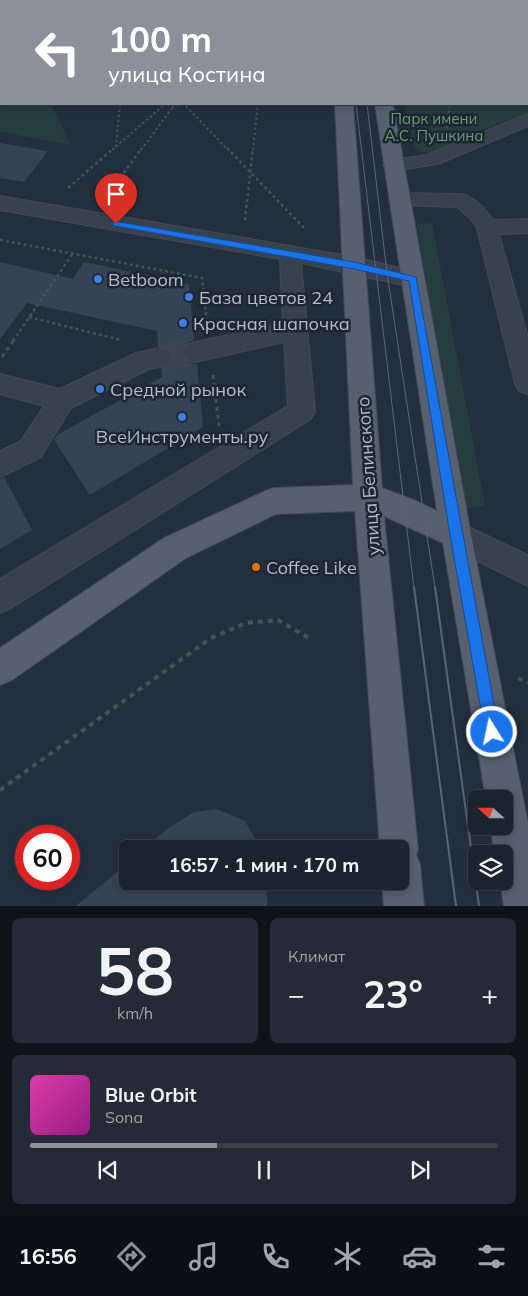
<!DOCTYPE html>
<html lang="ru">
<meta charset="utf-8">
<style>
:root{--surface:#1b232e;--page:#242b36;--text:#f1f3f6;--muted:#a0a4aa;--line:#39404a;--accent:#8c9099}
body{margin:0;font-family:Mulish,sans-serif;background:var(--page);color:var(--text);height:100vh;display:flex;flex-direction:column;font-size:19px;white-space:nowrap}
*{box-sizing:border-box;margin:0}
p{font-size:16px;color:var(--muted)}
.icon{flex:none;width:28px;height:28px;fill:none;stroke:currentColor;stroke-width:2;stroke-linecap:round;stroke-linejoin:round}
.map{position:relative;height:906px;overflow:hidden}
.details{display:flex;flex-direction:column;gap:12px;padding:12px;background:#0f1319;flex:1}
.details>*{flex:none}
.hud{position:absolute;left:0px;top:0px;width:529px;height:105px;box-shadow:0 2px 8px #0003,0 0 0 1px var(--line);background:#8c9099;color:#fff;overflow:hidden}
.needle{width:32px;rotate:291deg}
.fabs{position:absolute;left:468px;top:790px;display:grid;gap:10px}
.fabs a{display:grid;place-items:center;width:45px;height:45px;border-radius:8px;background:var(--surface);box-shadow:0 2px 8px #0003,0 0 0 1px var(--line);font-size:25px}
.speed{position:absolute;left:15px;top:825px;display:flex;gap:10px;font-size:25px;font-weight:700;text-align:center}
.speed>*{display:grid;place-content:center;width:65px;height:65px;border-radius:50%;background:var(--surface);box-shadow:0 2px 8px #0003,0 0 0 1px var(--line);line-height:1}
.speed .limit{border:8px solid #d22;background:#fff;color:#111}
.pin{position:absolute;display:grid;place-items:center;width:42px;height:42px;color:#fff;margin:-51px -21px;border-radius:50% 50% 50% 0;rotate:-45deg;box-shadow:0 0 5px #0007}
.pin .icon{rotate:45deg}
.me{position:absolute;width:55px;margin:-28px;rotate:350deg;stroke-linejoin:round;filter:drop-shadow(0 0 4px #0008)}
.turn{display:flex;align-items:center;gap:18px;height:105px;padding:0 25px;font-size:22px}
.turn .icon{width:65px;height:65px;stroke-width:2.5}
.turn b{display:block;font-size:35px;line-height:42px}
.big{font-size:38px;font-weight:700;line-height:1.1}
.details .tile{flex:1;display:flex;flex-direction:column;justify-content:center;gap:8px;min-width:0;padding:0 18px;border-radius:8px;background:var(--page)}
.details .dial{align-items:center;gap:0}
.dial b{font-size:65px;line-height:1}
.song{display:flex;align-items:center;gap:15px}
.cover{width:60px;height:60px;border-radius:8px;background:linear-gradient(135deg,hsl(320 70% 55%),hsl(310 70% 35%))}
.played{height:5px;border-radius:2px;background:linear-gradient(90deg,var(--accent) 40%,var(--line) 40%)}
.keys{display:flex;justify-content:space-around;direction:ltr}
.heat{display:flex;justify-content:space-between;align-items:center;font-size:28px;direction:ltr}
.details .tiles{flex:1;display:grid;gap:12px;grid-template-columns:1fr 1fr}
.tile:last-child{grid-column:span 2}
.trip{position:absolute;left:119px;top:840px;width:290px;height:50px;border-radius:8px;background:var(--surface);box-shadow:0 2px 8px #0003,0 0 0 1px var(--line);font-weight:700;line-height:50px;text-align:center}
.menu{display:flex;height:80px;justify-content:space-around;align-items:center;background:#0b0e12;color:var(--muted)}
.menu .icon{width:35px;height:35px}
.menu .on{color:var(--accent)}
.menu b{font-size:22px;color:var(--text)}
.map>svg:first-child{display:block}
</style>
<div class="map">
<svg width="528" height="906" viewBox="0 0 528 906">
<rect width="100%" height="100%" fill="#242f3e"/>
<g fill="#263c3f">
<polygon points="385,0 528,0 528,113 476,132 432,154 418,151 413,144 405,104 528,104 528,1"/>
<polygon points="0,98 1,104 51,104 71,145 0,132"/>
<polygon points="432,223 485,506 462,509 417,224"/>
</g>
<g fill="#364354">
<polygon points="0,143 48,151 24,182 0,178"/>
<polygon points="0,262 73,279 84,262 189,284 194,340 184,344 181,353 185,361 197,364 203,427 90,495 54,440 57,435 162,377 161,369 171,366 174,357 170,349 158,346 157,331 27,303 0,339"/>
<polygon points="4,477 32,530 0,549 0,479"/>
<polygon points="217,809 245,821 261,849 144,849 167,829 194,812"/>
<polygon points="128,863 128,881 267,881 267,906 76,906"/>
</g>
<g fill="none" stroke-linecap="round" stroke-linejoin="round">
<polyline stroke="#3a4453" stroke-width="28" stroke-dasharray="28 14" stroke-linecap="butt" points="160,358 195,352"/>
<g stroke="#414a57" stroke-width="2">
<g id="minor">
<polygon points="7,0 23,0 23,1 8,1"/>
<polygon points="184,0 200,0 200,1 185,1"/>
<polygon points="528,114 528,126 438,164 393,171 386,169 383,165 386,161 427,155"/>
<path d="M399,193L462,194C476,198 485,209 493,220L528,219V233L499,234L528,338V394L519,391L515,384L477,228L470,218L457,207L392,205L389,200L392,195Z"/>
<polygon points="0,196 354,257 421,273 424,279 421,285 413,287 301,263 315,411 311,419 11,608 0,613 0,579 288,406 284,342 195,362 186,359 183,352 186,345 195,342 283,324 280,259 0,210"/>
<polygon points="160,348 169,351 172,358 169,365 149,369 71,408 41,457 0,477 0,451 21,441 44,406 0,394 0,374 60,389 136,353"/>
<polygon points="456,521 528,555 528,586 445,545 441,535 445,525"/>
</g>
</g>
<g stroke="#414a57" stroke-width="2">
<g id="major">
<rect x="328" y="0" width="14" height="1"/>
<rect x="360" y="0" width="14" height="1"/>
<polygon points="335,104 353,104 382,488 414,500 437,511 375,104 393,104 471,535 528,824 528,906 504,906 500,881 504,881 504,854 495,854 490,826 504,826 504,799 486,799 443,543 384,516 418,849 416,855 420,864 424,906 384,906 382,881 400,881 400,849 380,849 355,511 276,514 186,558 12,680 0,685 0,648 164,538 263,492 273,488 353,485"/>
</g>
</g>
<g stroke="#3f5557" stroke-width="2" stroke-dasharray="2.5 2.5" stroke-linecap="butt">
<polyline points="162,104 173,107 189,104"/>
<polyline points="186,106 228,150"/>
<polyline points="447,128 450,104"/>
<polyline points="116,147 120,104"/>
<polyline points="112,150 164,105"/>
<polyline points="141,150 173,107"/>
<polyline points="253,150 258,104"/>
</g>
<g stroke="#3f5557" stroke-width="2.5" stroke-dasharray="3 3" stroke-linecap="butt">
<polyline points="227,148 306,230"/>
<polyline points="68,188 114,148"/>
<polyline points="106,197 142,148"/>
<polyline points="245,220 253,148"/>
<polyline points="0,240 202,278 207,322"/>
<polyline points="29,317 121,340"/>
<polyline points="13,341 73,253"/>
</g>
<g stroke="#3f5557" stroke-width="3" stroke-dasharray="4 4" stroke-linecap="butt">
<polyline points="2,357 14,340"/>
<polyline points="213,375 219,426"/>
</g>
<g stroke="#3f5557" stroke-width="4" stroke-dasharray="5 5" stroke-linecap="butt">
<polyline points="518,678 528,683"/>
<polyline points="0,790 211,638 246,623 278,620 309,638"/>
</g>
<use href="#minor" fill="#38414e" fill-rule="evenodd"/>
<use href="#major" fill="#56606e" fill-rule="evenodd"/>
<g stroke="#5a6575" stroke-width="1">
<polyline points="356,104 414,588"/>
<polyline points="367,104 387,273 435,588"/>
</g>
<g stroke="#5a6575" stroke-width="2">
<polyline points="414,587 456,906"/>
<polyline points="435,587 479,906"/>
</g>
</g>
<polygon fill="#1a73e8" stroke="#114b97" points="113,221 354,262 416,277 499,732 497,737 492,740 487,737 485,732 450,535 409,281 354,269 116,226 113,226"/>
<g fill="#3f7fe0" stroke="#1d2633" stroke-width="2">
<circle cx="98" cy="279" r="5"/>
<circle cx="189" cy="297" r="5"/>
<circle cx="183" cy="323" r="5"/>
<circle cx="100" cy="389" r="5"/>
<circle cx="182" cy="417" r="5"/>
</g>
<circle fill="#e8710a" stroke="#1d2633" stroke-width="2" cx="256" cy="567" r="5"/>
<g text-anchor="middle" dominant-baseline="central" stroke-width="5" stroke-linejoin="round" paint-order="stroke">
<g font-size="15" fill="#6b9a76" stroke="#1d2633">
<text x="434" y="118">Парк имени<tspan x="434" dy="17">А.С. Пушкина</tspan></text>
</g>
<g font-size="18" fill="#b4bcc9" stroke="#1d2633" text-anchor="start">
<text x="108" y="279">Betboom</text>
<text x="199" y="297">База цветов 24</text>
<text x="193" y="323">Красная шапочка</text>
<text x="110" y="389">Средной рынок</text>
<text x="182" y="436" text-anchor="middle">ВсеИнструменты.ру</text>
<text x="266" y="567">Coffee Like</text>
</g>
<g font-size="18" fill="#b4bcc9" stroke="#1d2633">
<text transform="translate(368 476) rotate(-94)">улица Белинского</text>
</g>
</g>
</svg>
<div class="fabs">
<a><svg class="needle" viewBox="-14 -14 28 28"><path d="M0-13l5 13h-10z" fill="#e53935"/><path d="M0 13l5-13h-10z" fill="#a0a4aa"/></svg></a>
<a><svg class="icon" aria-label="layers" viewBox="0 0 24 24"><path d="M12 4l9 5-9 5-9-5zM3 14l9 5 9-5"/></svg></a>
</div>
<div class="speed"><div class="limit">60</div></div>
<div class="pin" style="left:116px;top:224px;background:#d93025"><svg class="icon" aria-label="arrive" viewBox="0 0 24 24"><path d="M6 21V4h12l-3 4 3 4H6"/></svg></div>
<svg class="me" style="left:492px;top:732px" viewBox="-20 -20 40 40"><circle r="17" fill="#1a73e8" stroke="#fff" stroke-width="3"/><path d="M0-11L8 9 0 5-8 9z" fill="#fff"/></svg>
<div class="trip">16:57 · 1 мин · 170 m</div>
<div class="hud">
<div class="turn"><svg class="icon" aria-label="left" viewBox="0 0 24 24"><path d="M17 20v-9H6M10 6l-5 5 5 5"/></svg><div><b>100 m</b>улица Костина</div></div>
</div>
</div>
<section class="details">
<div class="tiles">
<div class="tile dial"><b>58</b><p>km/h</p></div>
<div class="tile"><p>Климат</p>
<div class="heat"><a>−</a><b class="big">23°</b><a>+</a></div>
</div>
<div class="tile">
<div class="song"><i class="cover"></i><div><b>Blue Orbit</b><p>Sona</p></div></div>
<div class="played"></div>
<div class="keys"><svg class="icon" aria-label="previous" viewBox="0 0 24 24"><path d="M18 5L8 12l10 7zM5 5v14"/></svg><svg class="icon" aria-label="pause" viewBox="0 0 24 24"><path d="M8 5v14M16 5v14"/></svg><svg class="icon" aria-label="next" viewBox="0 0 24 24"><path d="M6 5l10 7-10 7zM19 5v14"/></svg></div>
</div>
</div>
</section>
<nav class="menu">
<b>16:56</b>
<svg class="icon on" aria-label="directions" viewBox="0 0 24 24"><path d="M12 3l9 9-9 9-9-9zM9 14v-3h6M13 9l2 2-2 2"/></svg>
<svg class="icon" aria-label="music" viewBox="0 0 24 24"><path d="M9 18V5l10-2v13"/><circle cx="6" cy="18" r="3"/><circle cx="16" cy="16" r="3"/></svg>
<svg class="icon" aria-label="phone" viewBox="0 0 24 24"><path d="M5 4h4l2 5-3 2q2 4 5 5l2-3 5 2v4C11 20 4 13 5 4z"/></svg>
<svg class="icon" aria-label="climate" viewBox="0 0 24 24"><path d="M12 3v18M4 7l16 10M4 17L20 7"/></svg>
<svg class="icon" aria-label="car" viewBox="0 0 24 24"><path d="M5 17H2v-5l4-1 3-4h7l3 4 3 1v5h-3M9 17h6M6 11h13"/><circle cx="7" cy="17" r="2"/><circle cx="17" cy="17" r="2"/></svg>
<svg class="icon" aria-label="filters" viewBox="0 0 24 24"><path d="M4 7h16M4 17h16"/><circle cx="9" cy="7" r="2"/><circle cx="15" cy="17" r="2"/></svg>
</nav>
